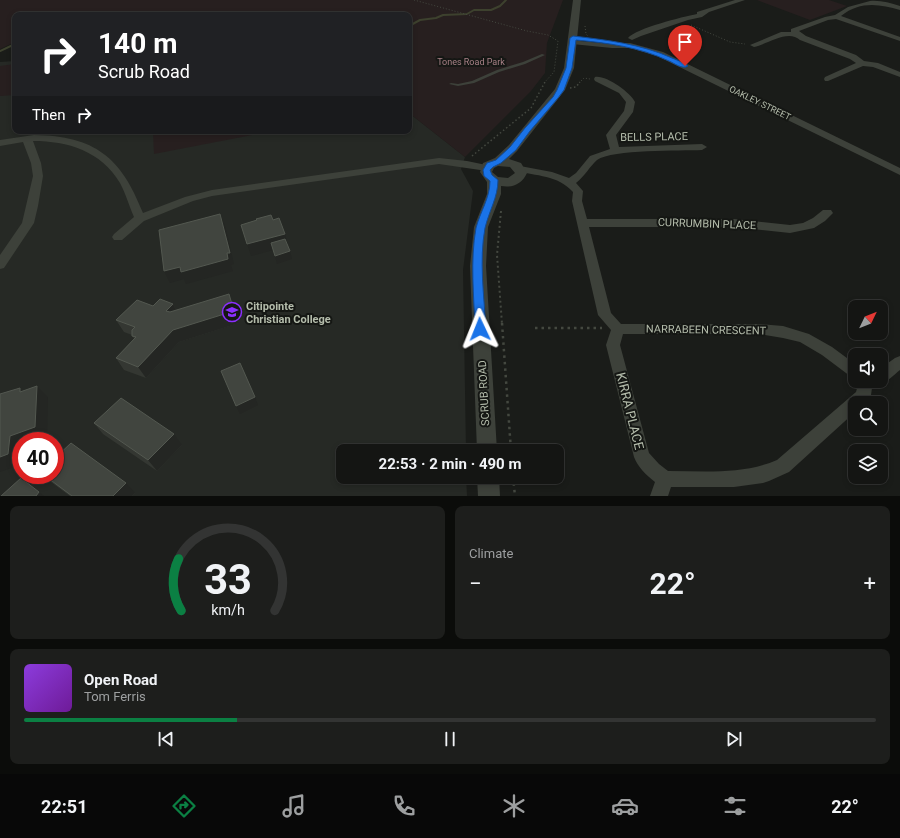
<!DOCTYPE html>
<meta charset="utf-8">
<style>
:root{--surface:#141513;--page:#1d1e1c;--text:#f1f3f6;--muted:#9d9fa0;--line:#333433;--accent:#0b8043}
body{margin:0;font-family:Roboto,sans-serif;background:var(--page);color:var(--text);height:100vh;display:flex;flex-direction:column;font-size:15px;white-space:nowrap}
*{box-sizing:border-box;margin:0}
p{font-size:13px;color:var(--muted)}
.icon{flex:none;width:22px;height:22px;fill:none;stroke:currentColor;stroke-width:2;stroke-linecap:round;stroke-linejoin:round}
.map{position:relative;height:496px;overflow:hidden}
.side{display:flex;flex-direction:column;gap:10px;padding:10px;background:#0b0c0a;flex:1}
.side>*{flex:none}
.top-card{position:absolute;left:12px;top:12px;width:400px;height:122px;border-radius:8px;box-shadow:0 2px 6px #0003,0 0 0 1px var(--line);background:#202124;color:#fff;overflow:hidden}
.needle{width:26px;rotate:47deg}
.fabs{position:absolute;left:848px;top:300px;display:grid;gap:8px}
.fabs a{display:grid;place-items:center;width:40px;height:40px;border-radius:8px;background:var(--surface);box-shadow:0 2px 6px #0003,0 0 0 1px var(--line);font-size:20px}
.speed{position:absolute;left:12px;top:432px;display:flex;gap:8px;font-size:20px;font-weight:700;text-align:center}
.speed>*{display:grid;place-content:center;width:52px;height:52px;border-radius:50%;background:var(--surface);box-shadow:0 2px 6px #0003,0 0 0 1px var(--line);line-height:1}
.speed .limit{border:6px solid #d22;background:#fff;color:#111}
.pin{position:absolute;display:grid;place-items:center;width:34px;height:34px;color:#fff;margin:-41px -17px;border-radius:50% 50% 50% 0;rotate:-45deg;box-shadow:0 0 4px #0007}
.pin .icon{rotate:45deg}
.me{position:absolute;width:44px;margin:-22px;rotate:358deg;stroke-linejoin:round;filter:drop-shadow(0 0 3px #0008)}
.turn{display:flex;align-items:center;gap:14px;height:84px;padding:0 20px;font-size:18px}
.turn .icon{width:52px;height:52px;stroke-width:2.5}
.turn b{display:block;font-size:28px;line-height:34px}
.then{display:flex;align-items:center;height:38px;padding:0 20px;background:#0003;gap:8px;font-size:15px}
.big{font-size:30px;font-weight:700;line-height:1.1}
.side .widget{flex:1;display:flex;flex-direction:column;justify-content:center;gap:6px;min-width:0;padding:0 14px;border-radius:8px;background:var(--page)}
.side .dial{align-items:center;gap:0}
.dial svg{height:104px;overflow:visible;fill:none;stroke:var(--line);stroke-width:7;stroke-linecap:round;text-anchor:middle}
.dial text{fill:var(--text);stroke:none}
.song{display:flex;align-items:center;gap:12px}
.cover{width:48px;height:48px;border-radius:6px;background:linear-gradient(135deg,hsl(270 70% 55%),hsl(280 70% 35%))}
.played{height:4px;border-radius:2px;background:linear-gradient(90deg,var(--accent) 25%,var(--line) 25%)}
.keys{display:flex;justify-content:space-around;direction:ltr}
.heat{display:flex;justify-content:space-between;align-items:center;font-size:22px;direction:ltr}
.side .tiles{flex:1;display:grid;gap:10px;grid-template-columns:1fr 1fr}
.widget:last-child{grid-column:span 2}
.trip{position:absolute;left:336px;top:444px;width:228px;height:40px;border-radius:8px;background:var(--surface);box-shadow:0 2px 6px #0003,0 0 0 1px var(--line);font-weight:700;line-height:40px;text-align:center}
.dock{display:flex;height:64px;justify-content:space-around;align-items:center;background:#080808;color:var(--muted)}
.dock .icon{width:28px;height:28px}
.dock .selected{color:var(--accent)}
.dock b{font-size:18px;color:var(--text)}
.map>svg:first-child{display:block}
</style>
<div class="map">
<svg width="900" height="496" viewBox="0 0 900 496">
<rect width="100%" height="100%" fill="#1a1c19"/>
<path fill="#262925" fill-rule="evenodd" d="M15,61V131H409V113L465,157L461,169L473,191L463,270L466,451H343V477H466L467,496H0V62ZM21,441H55V475H21Z"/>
<g fill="#271f1f">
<polygon points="0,0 563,0 547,43 545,73 531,91 465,157 409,113 409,15 15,15 15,42 0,49"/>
<polygon points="757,0 829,0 847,6 810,20"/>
<polygon points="15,64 15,95 0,96 0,66"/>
<polygon points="153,131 273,131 154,154"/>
</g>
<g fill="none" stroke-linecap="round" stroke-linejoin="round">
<g stroke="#3d412e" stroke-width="2">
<polyline points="409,26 420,20 436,18 443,15 467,14 474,10 491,10 500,6 506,0"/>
<polyline points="0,51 15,44"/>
</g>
<g stroke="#444840" stroke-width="1" stroke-dasharray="1 2" stroke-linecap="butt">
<polyline points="414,0 527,31 548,35 558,41 554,72 544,83"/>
<polyline points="691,25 730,42 745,44"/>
<polyline points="585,26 586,34 588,36"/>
<polyline points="579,83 584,78 590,79"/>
</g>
<g stroke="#444840" stroke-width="1.5" stroke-dasharray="1.5 2.5" stroke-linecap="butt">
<polyline points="570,88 576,87 580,82"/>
<polyline points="472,156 531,108 545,82"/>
</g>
<polyline stroke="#444840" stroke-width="2" stroke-dasharray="2 3" stroke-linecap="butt" points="501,211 497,255 502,324"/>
<g stroke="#444840" stroke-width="2.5" stroke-dasharray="2.5 4" stroke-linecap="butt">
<polyline points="502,323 511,451"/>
<polyline points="535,328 602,328"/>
<polyline points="513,477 515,496"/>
</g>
<polygon fill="#3d413a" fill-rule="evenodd" points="542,54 545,55 525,64 499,72 474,83 458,86 449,84 451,83 458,84 472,81 497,70 523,62"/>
<g fill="#3d413a" fill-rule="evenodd">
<path d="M735,0H745L709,12L702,17L688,20L641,36L632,40L628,38C637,28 682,17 697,14V12Z"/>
<path d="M870,1C880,0 890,3 900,6V10C879,4 860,1 841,16L900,37V41L836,19L828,20L799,31L806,36L856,55L864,61L878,63L900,72V77L873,67L863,66L828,81H825L824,79L825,77L856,63L850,59L800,40C788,29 768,44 754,47L750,45L781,32H791V29L825,17L835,15L848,7Z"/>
<polygon points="569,40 612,44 630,43 663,52 900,168 900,175 657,56 630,48 612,48 572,44 568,42"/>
<path d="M595,77C606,75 630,92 635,102L633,112L616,135L619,147L702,144L707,147L702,150C680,151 613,149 597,160C590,166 585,176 576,183L583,191L582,201L587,219H734L790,225L803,223L813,218L823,210H831L833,213L825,221L814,228L790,233L734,227H589L611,313L621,324H759L783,326L809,334L832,347L855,364V378L850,376L822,355L800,342L783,338L759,334H623L620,345L649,453L659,464L668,471C704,471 743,475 777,460L856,392L859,381H873L871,395L865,403H855V412L789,472L769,481L763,483L734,487H671L668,496H650L655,482C646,475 638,467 634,457L606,345L611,330L598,315L572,201L573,192C558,175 536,176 516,171L515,169L520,166L552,172L569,178L576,173L590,156L610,149L606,135L624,111L626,102L619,93L595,81L594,79Z"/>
<path d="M34,135C95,136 121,157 143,213L185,197L212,190L439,158L467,161L491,166L492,168L487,171L439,164L212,196L193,201L144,221L122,240H114L112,237L114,234L134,217C129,206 126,194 120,183C101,151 68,141 33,141L41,163L43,176L38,206L34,223L4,268L0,269V255L22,223L33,176L31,163L23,142L0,146V140Z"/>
<path d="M900,356V370C892,376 886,385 876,382L881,381V368L895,358Z"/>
</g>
<g fill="#3d413a" fill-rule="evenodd">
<path d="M573,0H581L574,68L565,90L517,151L509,159L521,163L527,173C522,184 513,188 501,186V194L488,227L486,266L497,451H477L470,266L474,227L487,194V182L480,172L483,163L495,158L509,145L555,89L564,68ZM498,166L510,167L515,173L508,178L498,177L492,172L494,168Z"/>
<polygon points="477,477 499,477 500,496 478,496"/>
</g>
</g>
<g fill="#343732">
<polygon points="173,304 176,310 234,306 239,323 179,342 146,378 124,370 116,358 134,339 132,335 124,332 116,320"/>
<polygon points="94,423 182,445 157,471 103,434"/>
<polygon points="43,475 55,475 135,493 132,496 70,496 51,482"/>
</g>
<g fill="#242623">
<polygon points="220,214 225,226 234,264 231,265 233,271 186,284 184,279 170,283 164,271 227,253"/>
<polygon points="285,234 288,246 251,256 247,244"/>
<polygon points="290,251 292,259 277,264 275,256"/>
<polygon points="229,294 234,306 239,323 179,342 146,378 138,367 173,330"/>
<polygon points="173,304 179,316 166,311"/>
<polygon points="37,386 48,397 47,438 37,441 21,441 20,465 0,472 0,457 10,436"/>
<polygon points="255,397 258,405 240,414 236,406"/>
<polygon points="174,434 182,445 157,471 148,460"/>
<polygon points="126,483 135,493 132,496 113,496"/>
<polygon points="39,492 44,496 36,496"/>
</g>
<g fill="#41453f" stroke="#535850">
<polygon points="220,214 230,253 227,253 228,259 181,272 180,267 164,271 159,230"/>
<polygon points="271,215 273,220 279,218 285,234 247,244 241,225 257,220 256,219"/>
<polygon points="285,239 290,251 275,256 271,243"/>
<polygon points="229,294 234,311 173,330 138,367 116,358 136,337 132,336 132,330 135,327 116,320 137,300 153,306 160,299 173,304 166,311 170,312"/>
<polygon points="240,363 255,397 236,406 221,371"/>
<polygon points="37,386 35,427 10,436 8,454 0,457 0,394 20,388 20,392"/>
<polygon points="121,398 174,434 148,460 94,423"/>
<polygon points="71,443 126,483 113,496 72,496 44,475 55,475 55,458"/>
<polygon points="21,478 39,492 36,496 1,496"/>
</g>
<path fill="#1a73e8" stroke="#114b97" d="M573,36C607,40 641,44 672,58C677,60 684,62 688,66C683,70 674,63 669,61C639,47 608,43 576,40L572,68L564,90L558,98L530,131L516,150L501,163L493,167L490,170L492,175L498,180C498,197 489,211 485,228C479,260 484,296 486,329L484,332L480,334L477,332L475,329C474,296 470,261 476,228C480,212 490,198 490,181L484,176L483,170L487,163L496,160L510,147L525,128L553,97L557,90L566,68L570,38Z"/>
<defs>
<g id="school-ring" transform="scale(1)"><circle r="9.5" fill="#151714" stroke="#8c2ffe" stroke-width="1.5"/><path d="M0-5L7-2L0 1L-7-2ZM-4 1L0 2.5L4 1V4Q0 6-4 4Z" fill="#8c2ffe"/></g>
</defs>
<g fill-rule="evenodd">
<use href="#school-ring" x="232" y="312"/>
</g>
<g text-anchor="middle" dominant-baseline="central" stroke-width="4" stroke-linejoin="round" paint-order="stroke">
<g font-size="9" fill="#a88187" stroke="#151714">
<text x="471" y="62">Tones Road Park</text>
</g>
<g font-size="9" fill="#b4bcab" stroke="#151714">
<text transform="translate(760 103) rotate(26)">OAKLEY STREET</text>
</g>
<g font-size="11" fill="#b4bcab" stroke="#151714">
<text transform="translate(654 137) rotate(-1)">BELLS PLACE</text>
<text transform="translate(707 224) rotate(2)">CURRUMBIN PLACE</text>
<text transform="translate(706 330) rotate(1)">NARRABEEN CRESCENT</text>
<text transform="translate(484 393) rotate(-93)">SCRUB ROAD</text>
</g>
<g font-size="11" font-weight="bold" fill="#b4bcab" stroke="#151714" text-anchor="start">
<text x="246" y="306">Citipointe<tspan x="246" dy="13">Christian College</tspan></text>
</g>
<g font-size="13" fill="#b4bcab" stroke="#151714">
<text transform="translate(630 411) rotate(76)">KIRRA PLACE</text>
</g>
</g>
</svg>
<div class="fabs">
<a><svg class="needle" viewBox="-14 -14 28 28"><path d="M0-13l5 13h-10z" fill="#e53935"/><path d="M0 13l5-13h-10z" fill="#9d9fa0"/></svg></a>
<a><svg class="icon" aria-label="sound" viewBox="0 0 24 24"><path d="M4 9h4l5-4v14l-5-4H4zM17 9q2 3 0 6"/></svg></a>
<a><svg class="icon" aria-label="search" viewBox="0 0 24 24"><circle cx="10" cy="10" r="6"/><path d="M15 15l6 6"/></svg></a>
<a><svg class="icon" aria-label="layers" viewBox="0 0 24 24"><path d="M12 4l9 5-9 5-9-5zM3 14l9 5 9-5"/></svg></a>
</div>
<div class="speed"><div class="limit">40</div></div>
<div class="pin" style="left:685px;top:66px;background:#d93025"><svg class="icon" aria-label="arrive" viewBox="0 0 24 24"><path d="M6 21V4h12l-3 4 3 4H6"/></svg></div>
<svg class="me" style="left:480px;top:329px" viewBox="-20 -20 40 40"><path d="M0-17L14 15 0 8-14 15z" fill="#1a73e8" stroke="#fff" stroke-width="4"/></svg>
<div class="trip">22:53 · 2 min · 490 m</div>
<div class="top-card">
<div class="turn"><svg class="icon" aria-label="right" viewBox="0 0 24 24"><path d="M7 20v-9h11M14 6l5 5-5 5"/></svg><div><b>140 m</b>Scrub Road</div></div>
<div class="then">Then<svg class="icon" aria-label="right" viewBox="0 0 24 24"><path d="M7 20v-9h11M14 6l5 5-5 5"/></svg></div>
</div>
</div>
<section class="side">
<div class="tiles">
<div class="widget dial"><svg viewBox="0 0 100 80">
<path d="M14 69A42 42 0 1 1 86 69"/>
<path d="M14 69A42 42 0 0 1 12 29" stroke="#0b8043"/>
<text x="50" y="56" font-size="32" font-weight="700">33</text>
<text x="50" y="72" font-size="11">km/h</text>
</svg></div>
<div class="widget"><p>Climate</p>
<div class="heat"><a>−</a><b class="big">22°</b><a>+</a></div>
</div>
<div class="widget">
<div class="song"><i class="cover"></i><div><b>Open Road</b><p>Tom Ferris</p></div></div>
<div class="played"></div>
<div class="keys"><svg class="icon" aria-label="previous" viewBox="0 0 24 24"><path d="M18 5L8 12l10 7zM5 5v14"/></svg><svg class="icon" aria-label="pause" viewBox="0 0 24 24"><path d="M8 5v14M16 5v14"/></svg><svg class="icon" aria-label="next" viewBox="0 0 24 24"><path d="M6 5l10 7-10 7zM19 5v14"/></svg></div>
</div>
</div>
</section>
<nav class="dock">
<b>22:51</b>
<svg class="icon selected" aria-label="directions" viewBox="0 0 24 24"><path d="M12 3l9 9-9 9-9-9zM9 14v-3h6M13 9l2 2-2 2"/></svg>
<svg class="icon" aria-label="music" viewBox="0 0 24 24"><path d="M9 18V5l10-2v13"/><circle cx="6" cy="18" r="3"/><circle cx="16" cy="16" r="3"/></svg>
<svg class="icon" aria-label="phone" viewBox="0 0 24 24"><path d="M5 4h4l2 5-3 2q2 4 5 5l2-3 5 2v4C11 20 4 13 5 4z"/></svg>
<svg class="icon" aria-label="climate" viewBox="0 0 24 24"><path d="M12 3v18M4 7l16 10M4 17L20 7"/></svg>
<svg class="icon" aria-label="car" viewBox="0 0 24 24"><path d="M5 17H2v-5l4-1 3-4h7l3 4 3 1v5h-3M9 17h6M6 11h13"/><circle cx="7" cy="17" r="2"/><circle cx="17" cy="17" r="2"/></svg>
<svg class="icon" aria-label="filters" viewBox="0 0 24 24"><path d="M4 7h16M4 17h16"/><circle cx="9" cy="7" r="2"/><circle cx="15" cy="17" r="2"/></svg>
<b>22°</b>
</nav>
